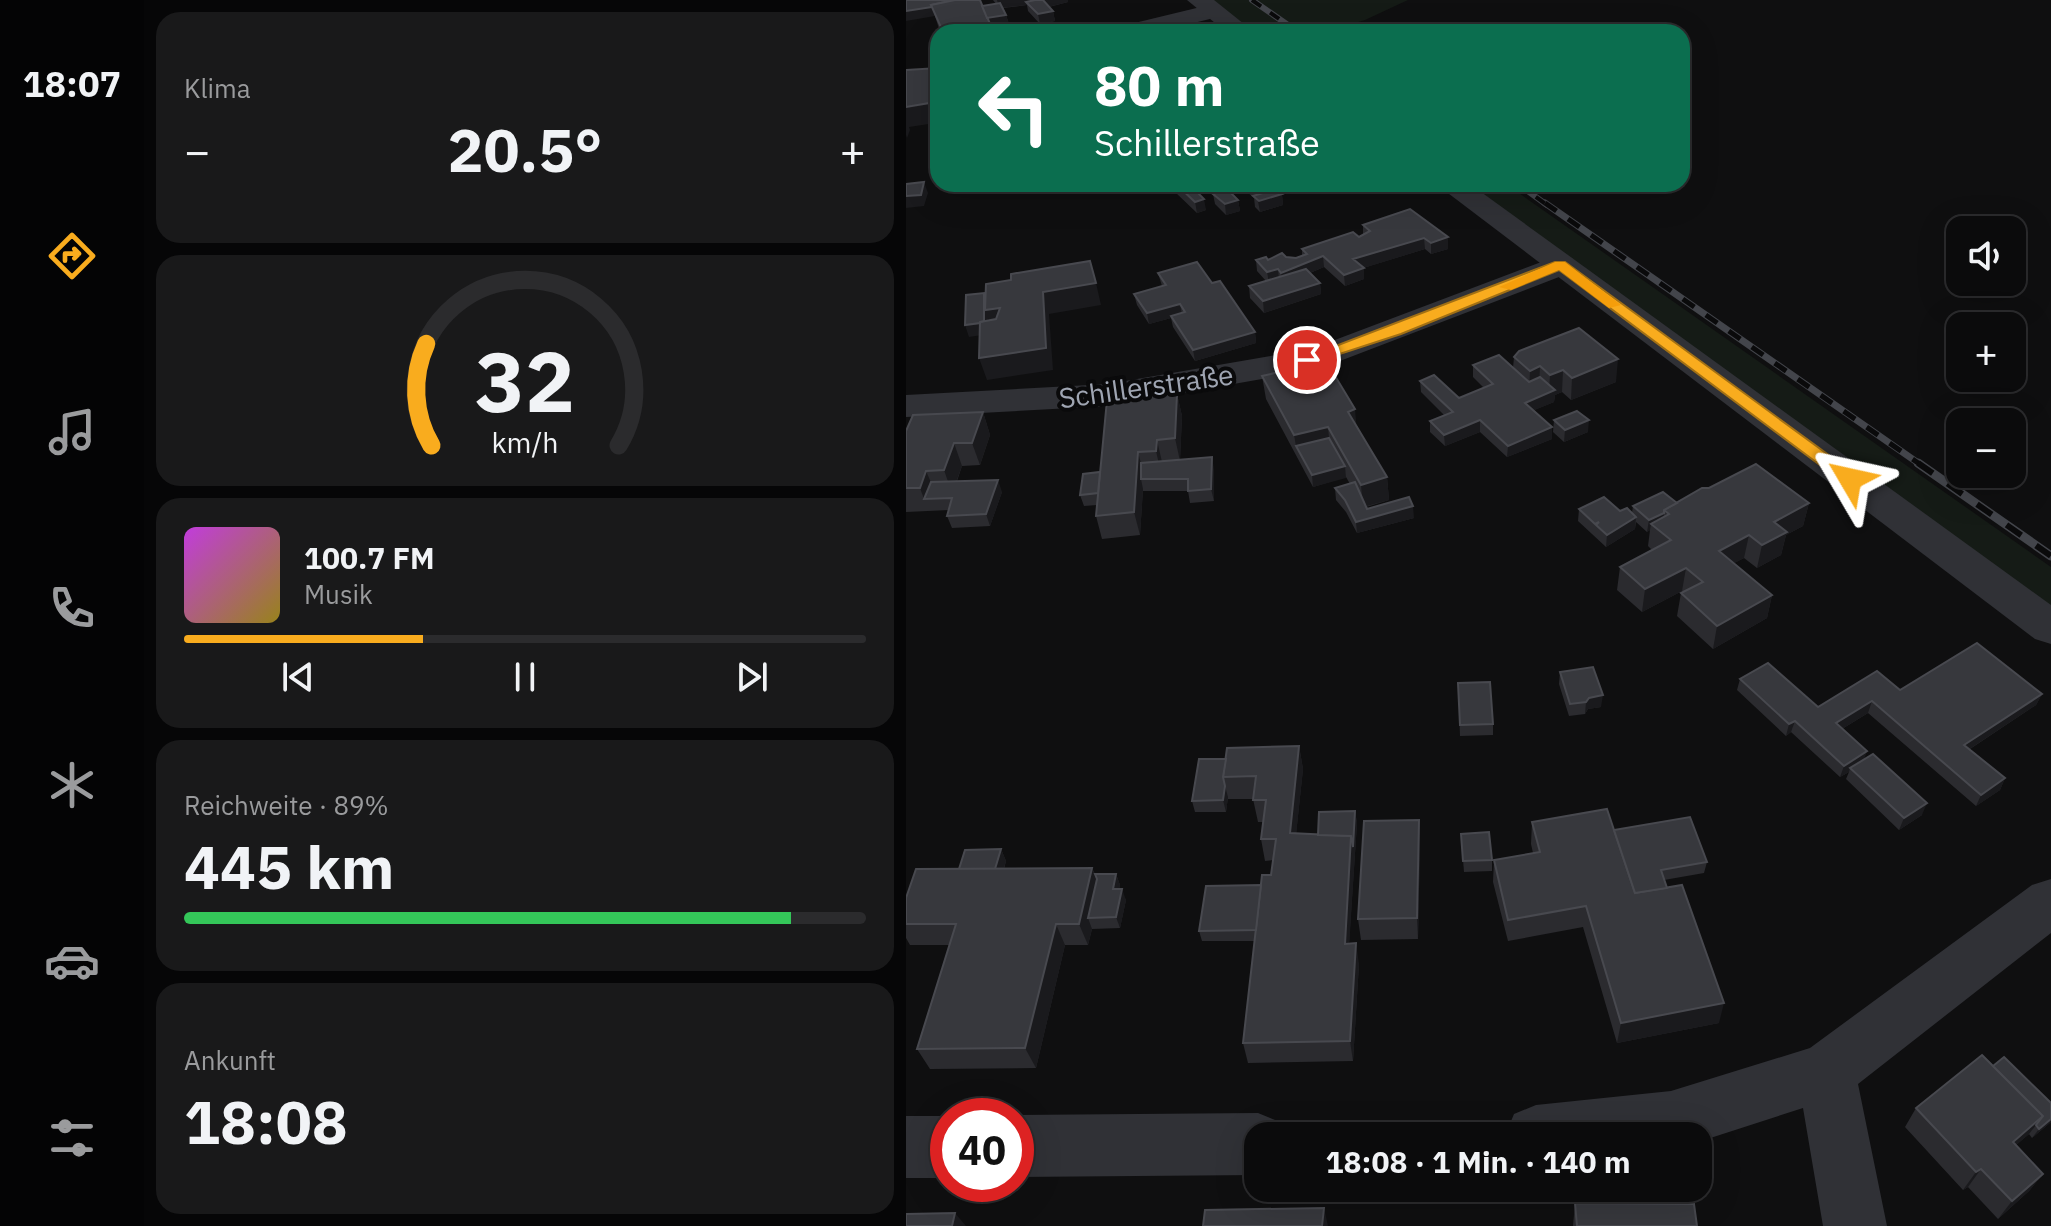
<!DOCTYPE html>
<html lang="de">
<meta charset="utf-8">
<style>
:root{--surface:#0b0b0c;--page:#19191a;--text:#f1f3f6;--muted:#9a9b9d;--line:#2b2b2d;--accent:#f9ac1e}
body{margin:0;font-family:"IBM Plex Sans",sans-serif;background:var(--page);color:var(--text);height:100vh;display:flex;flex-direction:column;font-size:30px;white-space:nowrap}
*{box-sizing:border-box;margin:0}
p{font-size:26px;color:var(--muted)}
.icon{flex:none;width:44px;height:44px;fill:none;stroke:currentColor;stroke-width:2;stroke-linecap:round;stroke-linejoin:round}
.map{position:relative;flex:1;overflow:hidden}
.drawer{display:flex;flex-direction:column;gap:12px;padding:12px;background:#060607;width:762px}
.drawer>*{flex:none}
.hud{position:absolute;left:24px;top:24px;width:760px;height:168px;border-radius:24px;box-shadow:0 8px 32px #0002,0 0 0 2px var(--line);background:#0b6e4f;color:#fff;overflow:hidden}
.controls{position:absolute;left:1040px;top:216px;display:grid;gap:16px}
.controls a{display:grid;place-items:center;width:80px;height:80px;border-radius:16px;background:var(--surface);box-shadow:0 8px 32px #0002,0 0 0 2px var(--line);font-size:40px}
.speed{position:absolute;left:24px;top:1098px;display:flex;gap:16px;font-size:40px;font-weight:700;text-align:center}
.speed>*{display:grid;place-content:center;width:104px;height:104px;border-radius:50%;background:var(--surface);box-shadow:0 8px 32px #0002,0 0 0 2px var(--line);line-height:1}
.speed .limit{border:12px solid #d22;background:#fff;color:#111}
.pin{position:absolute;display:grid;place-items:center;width:68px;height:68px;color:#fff;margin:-34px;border:4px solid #fff;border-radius:50%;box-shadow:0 2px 8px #0007}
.me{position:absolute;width:88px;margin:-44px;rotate:306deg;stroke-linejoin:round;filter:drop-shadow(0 0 6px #0008)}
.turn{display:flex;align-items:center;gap:28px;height:168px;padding:0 32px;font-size:36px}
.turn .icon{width:104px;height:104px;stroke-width:2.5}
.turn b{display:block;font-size:56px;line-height:68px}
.big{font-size:60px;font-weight:700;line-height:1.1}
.drawer .card{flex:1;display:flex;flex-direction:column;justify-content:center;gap:12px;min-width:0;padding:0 28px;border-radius:24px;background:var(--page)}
.drawer .dial{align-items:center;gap:0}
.dial svg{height:208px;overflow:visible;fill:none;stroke:var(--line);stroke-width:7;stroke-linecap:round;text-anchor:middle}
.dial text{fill:var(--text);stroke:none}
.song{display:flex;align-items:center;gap:24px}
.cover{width:96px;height:96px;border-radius:12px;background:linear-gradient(135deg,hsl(290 70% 55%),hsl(50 70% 35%))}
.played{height:8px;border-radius:4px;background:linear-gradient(90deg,var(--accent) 35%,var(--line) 35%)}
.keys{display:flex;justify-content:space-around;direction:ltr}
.heat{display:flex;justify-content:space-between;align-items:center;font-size:44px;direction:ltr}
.charge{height:12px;border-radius:6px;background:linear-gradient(90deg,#34c759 89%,var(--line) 0)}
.trip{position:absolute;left:338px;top:1122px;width:468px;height:80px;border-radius:24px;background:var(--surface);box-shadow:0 8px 32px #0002,0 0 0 2px var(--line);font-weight:700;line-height:80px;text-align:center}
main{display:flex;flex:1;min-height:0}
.tab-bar{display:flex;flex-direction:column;width:144px;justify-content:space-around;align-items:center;background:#040405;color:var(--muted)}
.tab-bar .icon{width:56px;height:56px}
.tab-bar .active{color:var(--accent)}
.tab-bar b{font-size:36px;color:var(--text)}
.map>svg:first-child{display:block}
</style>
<main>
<nav class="tab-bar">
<b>18:07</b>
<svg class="icon active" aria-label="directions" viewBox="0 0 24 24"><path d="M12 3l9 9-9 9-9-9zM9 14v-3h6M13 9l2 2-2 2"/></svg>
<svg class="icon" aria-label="music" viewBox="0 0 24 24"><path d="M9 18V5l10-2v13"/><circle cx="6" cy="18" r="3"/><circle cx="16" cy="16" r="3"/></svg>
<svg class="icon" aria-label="phone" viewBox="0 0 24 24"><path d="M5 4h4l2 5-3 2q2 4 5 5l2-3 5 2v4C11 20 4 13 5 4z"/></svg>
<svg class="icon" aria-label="climate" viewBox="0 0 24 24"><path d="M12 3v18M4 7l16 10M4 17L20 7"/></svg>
<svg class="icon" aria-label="car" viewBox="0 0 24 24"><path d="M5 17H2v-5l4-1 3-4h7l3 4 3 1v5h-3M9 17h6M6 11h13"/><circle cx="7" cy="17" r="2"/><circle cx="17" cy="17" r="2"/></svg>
<svg class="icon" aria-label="filters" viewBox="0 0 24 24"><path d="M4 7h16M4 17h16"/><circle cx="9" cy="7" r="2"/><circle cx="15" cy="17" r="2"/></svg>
</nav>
<section class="drawer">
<div class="card"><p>Klima</p>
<div class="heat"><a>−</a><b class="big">20.5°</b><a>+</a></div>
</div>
<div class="card dial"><svg viewBox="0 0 100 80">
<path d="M14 69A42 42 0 1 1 86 69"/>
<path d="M14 69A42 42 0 0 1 12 30" stroke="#f9ac1e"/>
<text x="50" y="56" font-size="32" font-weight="700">32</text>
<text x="50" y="72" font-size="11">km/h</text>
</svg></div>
<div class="card">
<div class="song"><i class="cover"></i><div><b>100.7 FM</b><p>Musik</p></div></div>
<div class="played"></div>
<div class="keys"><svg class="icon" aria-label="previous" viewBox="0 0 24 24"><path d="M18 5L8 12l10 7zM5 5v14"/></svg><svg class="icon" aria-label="pause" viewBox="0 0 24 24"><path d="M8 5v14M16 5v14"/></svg><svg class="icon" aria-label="next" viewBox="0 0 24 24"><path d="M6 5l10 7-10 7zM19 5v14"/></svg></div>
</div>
<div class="card"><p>Reichweite · 89%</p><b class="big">445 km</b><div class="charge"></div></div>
<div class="card"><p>Ankunft</p><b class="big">18:08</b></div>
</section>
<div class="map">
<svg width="1145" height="1226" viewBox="0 0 1145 1226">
<rect width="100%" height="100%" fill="#0f0f10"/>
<g fill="#151b16">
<polygon points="299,0 502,0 459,20 420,32 343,32"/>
<polygon points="554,184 600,184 1145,567 1145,614"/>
</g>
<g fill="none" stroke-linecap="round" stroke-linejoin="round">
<g fill="#303136" fill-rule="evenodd">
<polygon points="307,4 319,11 316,16 251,32 209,32 212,27"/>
<polygon points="654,255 666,258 670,265 666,272 413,369 202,406 0,417 0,395 202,384 405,349"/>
<polygon points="1145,879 1145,933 952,1084 981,1226 917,1226 897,1108 792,1142 792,1136 599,1136 608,1114 630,1105 765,1091 904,1048 1126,885"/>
<polygon points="352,1113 374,1122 379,1136 352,1136 352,1175 110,1177 110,1115"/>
<rect x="0" y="1116" width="42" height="62"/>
</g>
<g fill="#303136" fill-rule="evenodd">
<polygon points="281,0 308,0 348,32 320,32"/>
<polygon points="530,184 564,184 1145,605 1145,644 1129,639"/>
</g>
<g stroke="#43454b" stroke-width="6">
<g id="rail-far2">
<polyline points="346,0 392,32"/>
<polyline points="612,184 641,205"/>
</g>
</g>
<g stroke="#43454b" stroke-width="7">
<polyline id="rail-far1" points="639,203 1015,465"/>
</g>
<g stroke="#43454b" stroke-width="9">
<polyline id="rail" points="1012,463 1145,556"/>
</g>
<use href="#rail-far2" stroke="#0a0a0b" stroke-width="4" stroke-dasharray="11" stroke-linecap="butt"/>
<use href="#rail-far1" stroke="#0a0a0b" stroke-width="5" stroke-dasharray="14" stroke-linecap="butt"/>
<use href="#rail" stroke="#0a0a0b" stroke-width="6" stroke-dasharray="18" stroke-linecap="butt"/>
</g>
<g fill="#2b2b2f">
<polygon points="0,0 76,6 90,4 87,0 125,0 162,2 143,7 147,11 149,21 134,24 122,11 121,5 97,8 100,15 103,24 85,27 87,32 34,32 29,16"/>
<polygon points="267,184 315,184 316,187 293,194 300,210 291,213 269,192"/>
<polygon points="320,184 385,184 386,192 376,195 377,205 354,212 349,207 348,198 333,185 324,188"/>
<polygon points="393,184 422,184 416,192 394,193"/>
<polygon points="307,194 332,200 334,211 320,215 309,204"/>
<polygon points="504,209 542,249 525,254 519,249 457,268 458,279 439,286 418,267 404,273 414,283 415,294 358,313 344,298 343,286 360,281 351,271 350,260 390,258 396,255 396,249 453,237 457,235 457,225"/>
<polygon points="252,273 306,283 349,332 350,343 289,361 267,327 265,318 243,324 231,305 228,294 256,286"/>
<polygon points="608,357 710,382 665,400 656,392 649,395 648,402 628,410 646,427 646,439 601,457 574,432 539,446 524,432 524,421 538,415 515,392 514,381 553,398 578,388 567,377 567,365 607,368"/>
<polygon points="356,376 451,426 481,477 483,500 460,507 461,509 508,518 451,533 440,512 430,500 429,488 444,484 440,477 407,487 360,399"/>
<polygon points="271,394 276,416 274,460 308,469 308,501 284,503 282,491 237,491 237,489 234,535 196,539 190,516 191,505 178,506 174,495 194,472"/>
<polygon points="77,412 84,435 74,465 56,466 51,481 96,492 84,526 46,528 41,516 43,510 0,512 0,431"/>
<polygon points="648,420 682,432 658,442 647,432"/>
<polygon points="771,503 903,503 897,526 880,535 875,555 851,568 838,558 828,563 866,595 861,618 807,649 771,616 775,593 778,592 776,591 736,612 711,590 714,567 746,550 742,546 744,530 741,532 730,522 729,529 700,547 672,521 673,509 726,513 727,506"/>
<polygon points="654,672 695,707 682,709 679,714 663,716 653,684"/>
<polygon points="834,679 912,707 994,690 1136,694 1130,705 1064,749 1099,778 1094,790 1070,806 962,713 936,729 959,759 1016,815 993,830 940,779 943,772 934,777 885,732 880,736 831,690"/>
<polygon points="552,683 587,724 587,735 554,736"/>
<polygon points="393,746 397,769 390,834 411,835 449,811 451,823 443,943 453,964 447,1061 342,1063 337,1043 349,941 296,941 293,931 355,885 365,875 367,860 359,861 355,839 357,822 352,822 347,799 322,799 322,797 320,812 289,812 286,801 320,759"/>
<polygon points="513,820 514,842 512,939 455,940 452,919"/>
<polygon points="626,822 708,830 801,862 798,873 758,880 813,1023 711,1043 677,927 602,941 587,882 588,860 627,853 625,844"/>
<polygon points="555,834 586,860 586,871 558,872"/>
<polygon points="95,849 100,861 98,869 186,868 189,874 210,874 214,885 213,889 220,900 214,928 186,929 182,945 159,945 130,1068 24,1069 11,1049 43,945 4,945 0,938 0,898 53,869"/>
<polygon points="1087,1066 1145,1103 1145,1122 1126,1138 1123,1134 1110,1145 1137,1174 1123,1191 1092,1219 1062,1187 1057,1190 999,1127 1010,1108"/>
<polygon points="669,1203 791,1226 667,1226"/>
</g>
<g fill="#1a1a1d">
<polygon points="91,0 125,0 126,4 120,2 121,5 93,8"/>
<polygon points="136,0 162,0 162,2 138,8"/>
<polygon points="26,7 29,16 0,21 0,11"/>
<polygon points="147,11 149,21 134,24 132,14"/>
<polygon points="100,15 103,24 84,27 81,18"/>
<polygon points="32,73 32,113 29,123 3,127 4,130 1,138 0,135 0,107"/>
<polygon points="18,182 22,193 18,206 0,208 0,196"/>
<polygon points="288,184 315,184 316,187 292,194 286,187"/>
<polygon points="323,184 333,184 333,185 324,188"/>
<polygon points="342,184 385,184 386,192 376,195 377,205 354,212 350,191"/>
<polygon points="415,184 422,184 416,192"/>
<polygon points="298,199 300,210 291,213 289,202"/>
<polygon points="332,200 334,211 320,215 319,204"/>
<polygon points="542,237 542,249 525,254 525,243"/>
<polygon points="518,238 519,249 448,271 447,259"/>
<polygon points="417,256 418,267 377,284 375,273"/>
<polygon points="458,268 458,279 439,286 438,275"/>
<polygon points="372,269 373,280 363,283 361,272"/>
<polygon points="190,283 195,305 143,314 147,370 81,380 73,358 137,292"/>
<polygon points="414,283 415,294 358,313 357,301"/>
<polygon points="78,293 94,308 86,332 82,318 82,334 63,337 59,325"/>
<polygon points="274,304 276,315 243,324 241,313"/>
<polygon points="349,332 350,343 289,361 287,350"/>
<polygon points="712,359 710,382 665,400 666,378"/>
<polygon points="634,366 633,389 623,393 624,371"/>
<polygon points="657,370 656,392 649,395 648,402 619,414 619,403 643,392 644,375"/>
<polygon points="271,394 276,416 274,461 269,438"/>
<polygon points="449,409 451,432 442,412"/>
<polygon points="77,412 84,435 74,465 66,443"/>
<polygon points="574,420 574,432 539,446 538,435"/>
<polygon points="683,420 682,432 658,442 659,430"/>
<polygon points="422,427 424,449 390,446 388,435"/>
<polygon points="646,427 646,439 601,457 602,446"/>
<polygon points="251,440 256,462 255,473 250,451"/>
<polygon points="48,443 56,466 46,493 38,470"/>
<polygon points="232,452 238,475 235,479 237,489 234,535 228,512"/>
<polygon points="306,457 308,469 308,501 305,489"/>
<polygon points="439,466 440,478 407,487 406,475"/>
<polygon points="20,471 30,494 18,499 14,488"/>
<polygon points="481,477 483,500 457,507 455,485"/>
<polygon points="92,480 96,492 84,526 80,514"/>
<polygon points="903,503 897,526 880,535 875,555 851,568 856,545 868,522"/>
<polygon points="507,506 508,518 451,533 450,522"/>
<polygon points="758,513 757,524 745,524 744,530 741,532 743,520"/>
<polygon points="730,517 729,529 700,547 701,535"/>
<polygon points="843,535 838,558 808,574 813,551"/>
<polygon points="780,568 776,591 736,612 739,589"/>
<polygon points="866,595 861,618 807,649 811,626"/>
<polygon points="1136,694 1130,705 1053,756 1058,745"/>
<polygon points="697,695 695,707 682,709 679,714 680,702 683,698"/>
<polygon points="966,701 962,713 926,735 930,723"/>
<polygon points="889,721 885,732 880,736 883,724"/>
<polygon points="393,746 397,769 388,855 384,833"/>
<polygon points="961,751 957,763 944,768 943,772 934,777 938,766"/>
<polygon points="1099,778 1094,790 1070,806 1075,795"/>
<polygon points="319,786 322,797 320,812 317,800"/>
<polygon points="1021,803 1016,815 993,830 998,818"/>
<polygon points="449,811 451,823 442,964 439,944 445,836"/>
<polygon points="513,820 514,842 512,939 511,918"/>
<polygon points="95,849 100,861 91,890 86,879"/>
<polygon points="186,868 195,890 182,918 186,929 182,945 173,924"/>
<polygon points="210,874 214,885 211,900 207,889"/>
<polygon points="216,889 220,900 214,928 210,917"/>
<polygon points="150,924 159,945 130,1068 119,1048"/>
<polygon points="450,943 453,964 447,1061 444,1041"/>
<polygon points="818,1003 813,1023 711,1043 715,1023"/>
<polygon points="1137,1116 1123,1134 1093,1160 1107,1142"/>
<polygon points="1145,1119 1145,1122 1126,1138 1133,1129"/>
<polygon points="1075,1169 1062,1187 1057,1190 1070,1172"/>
<polygon points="1137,1174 1123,1191 1092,1219 1106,1201"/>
<polygon points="418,1208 422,1226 416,1226"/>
<polygon points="49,1213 60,1226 46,1226"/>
</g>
<g fill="#37383d" stroke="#48494f" stroke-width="2">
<polygon points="0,0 49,0 25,5 26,7 0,11"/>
<polygon points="49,0 74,0 87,31 79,32 37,32 25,5"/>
<polygon points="129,0 137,0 147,11 132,14 120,2"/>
<polygon points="94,3 100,15 81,18 76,6"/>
<polygon points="32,68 32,73 23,103 0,107 0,70"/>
<polygon points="18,182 15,195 0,196 0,184"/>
<polygon points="270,184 288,184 290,186 286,187 298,199 289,202"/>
<polygon points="342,184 374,184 350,191"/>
<polygon points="321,189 332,200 319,204 307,194"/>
<polygon points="370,189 376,194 353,201 347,196"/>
<polygon points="504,209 542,237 525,243 518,238 447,259 458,268 438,275 417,256 375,273 372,269 361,272 350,260 360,257 362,260 376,253 380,257 390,258 401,254 396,249 447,232 453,237 464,231 457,225"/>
<polygon points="184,261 190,283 137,292 140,348 73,358 74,322 90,319 94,308 79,310 80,284 105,280 105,274"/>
<polygon points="291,262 306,283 314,281 349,332 287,350 265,316 279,312 274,304 241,313 228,294 260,285 252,273"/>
<polygon points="400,269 414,283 357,301 343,286"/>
<polygon points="78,293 78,321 74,322 74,323 59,325 60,295"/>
<polygon points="673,328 712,359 666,378 657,370 644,375 634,366 624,371 608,357 613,351"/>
<polygon points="593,355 623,382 634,377 649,390 619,403 646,427 602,446 574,420 538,435 524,421 547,412 514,381 528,375 553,398 587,384 567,365"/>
<polygon points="420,361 449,409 442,412 481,477 455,485 422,427 388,435 356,376"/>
<polygon points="271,394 269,438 251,440 250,451 232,452 228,512 190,516 201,400"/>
<polygon points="671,411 683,420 659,430 648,420"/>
<polygon points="77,412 66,443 48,443 38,470 20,471 14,488 0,488 0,431 7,415"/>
<polygon points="423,438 439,466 406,475 390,446"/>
<polygon points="306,457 305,489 282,491 282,479 235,479 235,463"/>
<polygon points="850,464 903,503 868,522 881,532 856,545 843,535 813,551 866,595 811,626 775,593 797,582 780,568 739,589 714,567 765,540 745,524 763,514 758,510 796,488 803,488"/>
<polygon points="194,472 192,493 174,495 177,474"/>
<polygon points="92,480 80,514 41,516 46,498 18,499 25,482"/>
<polygon points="449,482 461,509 503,497 507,506 450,522 439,500 429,488"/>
<polygon points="757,492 771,503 758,510 758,513 743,520 727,506"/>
<polygon points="698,497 714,511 721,508 730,517 701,535 690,525 693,522 689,524 673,509"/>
<polygon points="1071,643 1136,694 1058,745 1099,778 1075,795 966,701 930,723 961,751 938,766 889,721 883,724 834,679 862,663 912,707 971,671 994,690"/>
<polygon points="687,667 697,695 683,698 680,702 664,704 654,672"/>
<polygon points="584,682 587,724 554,725 552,683"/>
<polygon points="393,746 384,833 445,836 439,944 450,943 444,1041 337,1043 356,875 365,875 370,839 355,839 360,800 347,800 350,776 317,777 321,748"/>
<polygon points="967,754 1021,803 998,818 944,768"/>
<polygon points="293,759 320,759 317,777 319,786 317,800 286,801"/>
<polygon points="701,809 729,893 776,885 818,1003 715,1023 680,906 602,920 588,860 634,852 626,822"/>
<polygon points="449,811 447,847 445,836 412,835 413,812"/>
<polygon points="784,817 801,862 755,870 761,888 729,893 708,830"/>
<polygon points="513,820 511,918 452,919 458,821"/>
<polygon points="583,832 586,860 557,861 555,834"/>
<polygon points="95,849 89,869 53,869 59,850"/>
<polygon points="186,868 173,924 150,924 119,1048 11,1049 50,924 0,924 0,898 10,869"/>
<polygon points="189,874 210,874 207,889 216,889 210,917 182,918 191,879"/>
<polygon points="355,885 350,930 293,931 300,886"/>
<polygon points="1076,1055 1137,1116 1107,1142 1137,1174 1106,1201 1075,1169 1070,1172 1010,1108"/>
<polygon points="1098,1057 1145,1103 1145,1119 1133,1129 1130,1125 1137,1116 1087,1066"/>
<polygon points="669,1203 788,1204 791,1226 671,1226"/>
<polygon points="418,1208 416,1226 297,1226 299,1210"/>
<polygon points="49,1213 46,1226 0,1226 0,1214"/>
</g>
<polygon fill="#f9ac1e" stroke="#a27014" stroke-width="2" points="649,262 659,262 950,475 950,483 938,483 653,270 495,334 406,363 393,360"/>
<polygon fill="#f59e0b" points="649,262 659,262 715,305 703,308 653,270 605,290 593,287"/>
<g text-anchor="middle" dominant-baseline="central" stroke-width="8" stroke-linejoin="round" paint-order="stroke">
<g font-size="28" fill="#9fa5b2" stroke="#0a0a0b">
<text transform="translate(240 386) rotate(-8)">Schillerstraße</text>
</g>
</g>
</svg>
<div class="controls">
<a><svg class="icon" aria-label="sound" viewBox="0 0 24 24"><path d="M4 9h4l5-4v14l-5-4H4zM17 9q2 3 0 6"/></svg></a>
<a>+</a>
<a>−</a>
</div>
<div class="speed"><div class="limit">40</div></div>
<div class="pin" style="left:401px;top:360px;background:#d93025"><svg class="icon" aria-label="arrive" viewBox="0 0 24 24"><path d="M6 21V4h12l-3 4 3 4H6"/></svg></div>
<svg class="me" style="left:944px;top:479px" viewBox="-20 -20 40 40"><path d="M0-17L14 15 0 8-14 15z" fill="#f9ac1e" stroke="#fff" stroke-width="4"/></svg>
<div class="trip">18:08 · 1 Min. · 140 m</div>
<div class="hud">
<div class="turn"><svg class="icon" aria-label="left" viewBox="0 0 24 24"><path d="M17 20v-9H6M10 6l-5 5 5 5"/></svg><div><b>80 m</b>Schillerstraße</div></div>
</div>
</div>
</main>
